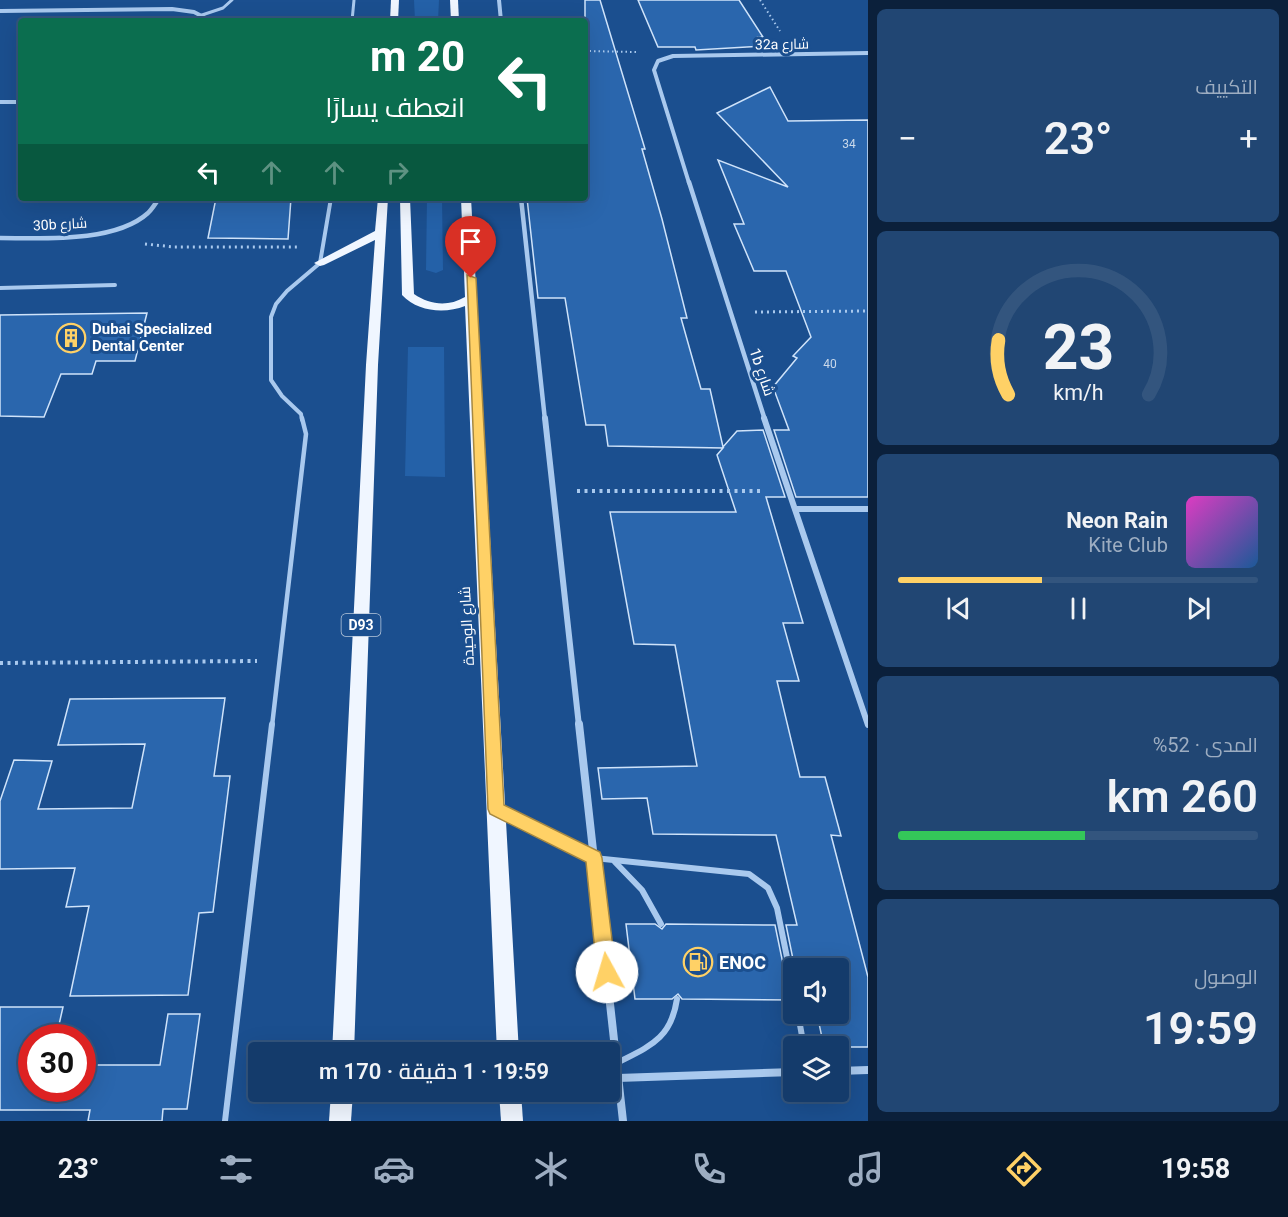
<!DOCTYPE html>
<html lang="ar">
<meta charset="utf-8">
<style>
:root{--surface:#143b6b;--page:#214673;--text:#f1f3f6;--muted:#9dadc1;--line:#33557e;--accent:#ffd166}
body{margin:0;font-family:Roboto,Cairo,sans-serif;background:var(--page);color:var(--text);direction:rtl;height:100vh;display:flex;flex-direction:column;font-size:22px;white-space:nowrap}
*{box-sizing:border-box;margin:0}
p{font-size:20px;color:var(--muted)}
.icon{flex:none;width:33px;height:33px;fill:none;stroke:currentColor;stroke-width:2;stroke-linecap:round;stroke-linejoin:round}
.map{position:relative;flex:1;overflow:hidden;direction:ltr}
.details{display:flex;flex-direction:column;gap:9px;padding:9px;background:#0b203b;width:420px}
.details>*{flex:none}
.hud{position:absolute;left:18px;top:18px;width:570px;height:183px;border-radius:6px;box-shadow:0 6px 24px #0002,0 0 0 2px var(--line);direction:rtl;background:#0b6e4f;color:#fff;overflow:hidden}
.tools{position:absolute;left:783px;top:958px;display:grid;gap:12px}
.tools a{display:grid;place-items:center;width:66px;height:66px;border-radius:6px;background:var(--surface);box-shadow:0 6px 24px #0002,0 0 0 2px var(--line);font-size:30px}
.speed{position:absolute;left:18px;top:1024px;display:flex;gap:12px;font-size:30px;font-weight:700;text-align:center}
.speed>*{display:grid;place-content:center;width:78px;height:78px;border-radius:50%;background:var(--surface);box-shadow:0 6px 24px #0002,0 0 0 2px var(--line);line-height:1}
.speed .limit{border:9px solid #d22;background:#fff;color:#111}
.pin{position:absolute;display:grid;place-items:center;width:51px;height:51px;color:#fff;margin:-62px -26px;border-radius:50% 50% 50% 0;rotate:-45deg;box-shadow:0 0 6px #0007}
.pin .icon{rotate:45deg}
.me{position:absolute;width:66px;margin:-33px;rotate:354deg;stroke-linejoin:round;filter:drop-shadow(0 0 4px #0008)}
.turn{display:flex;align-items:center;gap:21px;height:126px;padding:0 24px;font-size:27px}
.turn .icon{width:78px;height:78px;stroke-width:2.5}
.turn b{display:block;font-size:42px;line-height:51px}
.lanes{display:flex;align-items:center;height:57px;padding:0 24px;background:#0003;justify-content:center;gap:30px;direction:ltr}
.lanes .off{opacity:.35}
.big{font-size:45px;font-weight:600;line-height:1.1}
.details .tile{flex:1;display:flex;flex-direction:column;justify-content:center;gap:9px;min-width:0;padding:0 21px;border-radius:9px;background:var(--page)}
.details .dial{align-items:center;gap:0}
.dial svg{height:156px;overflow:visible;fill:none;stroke:var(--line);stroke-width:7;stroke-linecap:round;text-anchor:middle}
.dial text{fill:var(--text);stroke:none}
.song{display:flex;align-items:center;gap:18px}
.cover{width:72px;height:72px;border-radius:9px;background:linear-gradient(135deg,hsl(310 70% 55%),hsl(210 70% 35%))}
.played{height:6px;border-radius:3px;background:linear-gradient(90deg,var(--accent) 40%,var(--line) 40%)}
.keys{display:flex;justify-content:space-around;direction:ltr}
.heat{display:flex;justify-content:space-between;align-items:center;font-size:33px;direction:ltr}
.charge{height:9px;border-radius:4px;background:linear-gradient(90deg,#34c759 52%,var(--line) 0)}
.trip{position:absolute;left:248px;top:1042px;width:372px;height:60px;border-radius:6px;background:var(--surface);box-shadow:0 6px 24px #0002,0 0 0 2px var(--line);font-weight:600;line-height:60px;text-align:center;direction:rtl}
.tabs{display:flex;height:96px;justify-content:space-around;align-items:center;background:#08182b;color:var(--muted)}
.tabs .icon{width:42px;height:42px}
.tabs .current{color:var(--accent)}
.tabs b{font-size:27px;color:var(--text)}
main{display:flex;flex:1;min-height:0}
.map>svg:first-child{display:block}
</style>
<main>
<section class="details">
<div class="tile"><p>التكييف</p>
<div class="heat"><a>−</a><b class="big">23°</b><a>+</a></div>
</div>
<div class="tile dial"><svg viewBox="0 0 100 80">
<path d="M14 69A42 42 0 1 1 86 69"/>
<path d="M14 69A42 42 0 0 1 9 41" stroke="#ffd166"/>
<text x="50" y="56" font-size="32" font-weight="700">23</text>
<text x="50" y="72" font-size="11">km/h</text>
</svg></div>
<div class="tile">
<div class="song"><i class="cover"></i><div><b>Neon Rain</b><p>Kite Club</p></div></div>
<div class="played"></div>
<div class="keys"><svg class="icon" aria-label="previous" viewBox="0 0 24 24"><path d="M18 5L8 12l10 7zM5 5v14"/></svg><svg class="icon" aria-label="pause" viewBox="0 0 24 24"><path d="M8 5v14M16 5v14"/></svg><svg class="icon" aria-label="next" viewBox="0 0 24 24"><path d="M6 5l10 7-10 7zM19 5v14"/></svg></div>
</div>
<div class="tile"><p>المدى · 52%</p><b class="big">260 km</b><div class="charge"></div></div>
<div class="tile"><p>الوصول</p><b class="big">19:59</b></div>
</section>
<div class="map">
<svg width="868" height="1121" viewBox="0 0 868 1121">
<rect width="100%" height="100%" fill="#1b4f8f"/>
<g fill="#2461a8">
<polygon points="414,0 439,0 438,21 415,21"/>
<polygon points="427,198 442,198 443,270 436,273 426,270"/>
<polygon points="408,347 444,347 445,477 405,476"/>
</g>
<g fill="#2a66ad" stroke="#cfe3fa" stroke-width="1.5">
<polygon points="585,0 600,0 645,149 642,149 662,219 687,318 681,318 701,389 710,389 723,447 737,431 763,430 785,497 766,497 803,623 783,623 799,681 777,681 800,777 825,777 841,836 831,835 868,977 868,1047 824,1047 817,1014 838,1014 838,969 795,969 786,925 797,925 776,835 653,834 647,798 602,799 598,768 697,766 675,645 634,644 610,512 736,512 717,455 723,448 608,446 605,425 586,425 565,298 538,298 527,198 585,198"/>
<polygon points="638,0 739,0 763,37 758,37 765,46 696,50 695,47 658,47"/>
<polygon points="770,87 788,121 868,120 868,497 796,497 774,430 789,430 773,387 797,358 793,356 811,337 786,271 754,271 734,224 744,224 718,160 788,187 717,113"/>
<polygon points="216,198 291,198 288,239 208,238"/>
<polygon points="147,313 135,361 96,361 92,374 61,374 44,417 0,416 0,315"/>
<polygon points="225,698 214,776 230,776 213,912 199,913 188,995 70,996 89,906 66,907 75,868 0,869 0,801 14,760 52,761 38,809 132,808 145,744 58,745 70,699"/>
<polygon points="626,924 655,924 662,929 666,924 775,925 789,993 794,1000 682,999 678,994 672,999 635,999"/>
<polygon points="0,1007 63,1007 56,1038 32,1038 32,1089 82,1089 82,1065 160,1065 168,1014 200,1014 187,1109 163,1109 162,1121 88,1121 90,1110 0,1110"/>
</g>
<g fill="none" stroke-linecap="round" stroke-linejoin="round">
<g stroke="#a9c9ee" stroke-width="2" stroke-dasharray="1.5 3" stroke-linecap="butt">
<polyline points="760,0 780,31"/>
<polyline points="585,51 636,52"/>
</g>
<g stroke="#a9c9ee" stroke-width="3" stroke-dasharray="2 4" stroke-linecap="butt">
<polyline points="145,244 174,247 300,247"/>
<polyline points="755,312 868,311"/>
</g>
<g stroke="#a9c9ee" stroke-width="4" stroke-dasharray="3 4.5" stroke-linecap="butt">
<polyline points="577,491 762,491"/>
<polyline points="0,663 257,661"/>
</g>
<g stroke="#a9c9ee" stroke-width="3">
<polyline points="202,15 223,8 232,0"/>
<polyline points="352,21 354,0"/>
</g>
<g stroke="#a9c9ee" stroke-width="4">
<polyline points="0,288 115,285"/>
<polyline points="302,420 301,414 282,396 271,380 271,317 276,304 287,291 320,263 331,198"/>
</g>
<polyline stroke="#a9c9ee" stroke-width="4.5" points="272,726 306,434 302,418"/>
<g stroke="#a9c9ee" stroke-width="6">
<polyline points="502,811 594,858 749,874 768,888 777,908 794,992"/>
<polyline points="615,862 642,890 661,924"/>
<polyline points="798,1014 804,1047"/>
<path d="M617,1063C650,1046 671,1039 677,999"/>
<polyline points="225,1121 272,724"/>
</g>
<g stroke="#a9c9ee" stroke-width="4">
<polyline points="499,0 501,21"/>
<polyline points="0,11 172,9 194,12 211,21"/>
<polyline points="0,102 21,102"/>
<polyline points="689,183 654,70 658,61 673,56 868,53"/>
</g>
<g stroke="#a9c9ee" stroke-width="4.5">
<polyline points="689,182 765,420"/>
<polyline points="521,198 545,420"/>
<path d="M0,238C42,238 115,243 148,213C152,209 156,203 159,198"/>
</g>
<g stroke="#a9c9ee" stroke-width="6">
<polyline points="545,418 579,726"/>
<polyline points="764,418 868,725"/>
<polyline points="796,509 868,509"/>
</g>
<g stroke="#a9c9ee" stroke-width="8">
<polyline points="579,724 623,1121"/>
<polyline points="838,1071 868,1070"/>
<polyline points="618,1078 794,1072"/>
</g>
<g fill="#f0f6ff" fill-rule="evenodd">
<polygon points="391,0 399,0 398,21 390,21"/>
<polygon points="450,0 458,0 459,21 451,21"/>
<polygon points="378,198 388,198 378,365 354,1053 332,1053 366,365 375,240 324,265 320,266 314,263 375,231"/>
<path d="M400,198H410L414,294C430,305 448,307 465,297L461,198H471L519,1053H497L465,306C445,314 418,312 402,295Z"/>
<polygon points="331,1092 353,1092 351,1121 329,1121"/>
<polygon points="499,1092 521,1092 523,1121 501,1121"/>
</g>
</g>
<polygon fill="#ffd166" stroke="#a68842" stroke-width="1.5" points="467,275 476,278 504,805 600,852 602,858 616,972 613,977 607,980 600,977 597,972 586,862 490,814 488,809"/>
<defs>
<g id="building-ring" transform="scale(1.5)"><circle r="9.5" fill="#1b4f8f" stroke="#ffd166" stroke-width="1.5"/><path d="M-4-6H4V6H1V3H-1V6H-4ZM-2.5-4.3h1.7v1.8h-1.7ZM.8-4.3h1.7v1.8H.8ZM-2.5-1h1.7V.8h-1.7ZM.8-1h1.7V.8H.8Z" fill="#ffd166"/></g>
<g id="fuel-ring" transform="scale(1.5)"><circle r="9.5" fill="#1b4f8f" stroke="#ffd166" stroke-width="1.5"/><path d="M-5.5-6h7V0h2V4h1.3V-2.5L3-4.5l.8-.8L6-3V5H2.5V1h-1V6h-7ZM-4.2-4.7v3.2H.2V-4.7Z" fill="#ffd166"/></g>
</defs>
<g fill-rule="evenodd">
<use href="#building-ring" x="71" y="338"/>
<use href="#fuel-ring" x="698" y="962"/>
</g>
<g text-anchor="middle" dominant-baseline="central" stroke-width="6" stroke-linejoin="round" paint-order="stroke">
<g font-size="12" fill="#cad9ea">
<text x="849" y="144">34</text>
<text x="830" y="364">40</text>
</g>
<g font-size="14" fill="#fff" stroke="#1b4f8f">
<text transform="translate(782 44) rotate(-1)">32a شارع</text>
<text transform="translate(60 224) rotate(-3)">30b شارع</text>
</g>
<rect fill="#1b4f8f" stroke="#bbcadd" stroke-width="1.5" x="341.5" y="614" width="39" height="22" rx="4.5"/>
<g font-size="14" font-weight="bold" fill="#fff">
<text x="361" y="625">D93</text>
</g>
<g font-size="15" font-weight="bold" fill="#fff" stroke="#1b4f8f" text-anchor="start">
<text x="92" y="329">Dubai Specialized<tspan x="92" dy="17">Dental Center</tspan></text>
</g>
<g font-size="15" fill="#fff" stroke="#1b4f8f">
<text transform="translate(762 372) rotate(71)">1b شارع</text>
<text transform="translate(467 626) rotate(-93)">شارع الوحيدة</text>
</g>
<g font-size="18" font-weight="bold" fill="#fff" stroke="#1b4f8f" text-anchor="start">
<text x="719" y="962">ENOC</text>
</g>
</g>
</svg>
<div class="tools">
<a><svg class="icon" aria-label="sound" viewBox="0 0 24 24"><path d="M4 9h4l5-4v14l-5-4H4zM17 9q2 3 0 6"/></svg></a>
<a><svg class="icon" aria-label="layers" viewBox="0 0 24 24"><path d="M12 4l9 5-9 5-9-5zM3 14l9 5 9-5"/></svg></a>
</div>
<div class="speed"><div class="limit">30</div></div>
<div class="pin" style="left:471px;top:278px;background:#d93025"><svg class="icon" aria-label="arrive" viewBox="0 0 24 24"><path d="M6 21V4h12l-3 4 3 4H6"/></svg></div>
<svg class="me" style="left:607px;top:972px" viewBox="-20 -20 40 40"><circle r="19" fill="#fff"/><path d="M0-13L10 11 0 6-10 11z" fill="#ffd166"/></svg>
<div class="trip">19:59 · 1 دقيقة · 170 m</div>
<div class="hud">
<div class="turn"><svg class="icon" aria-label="left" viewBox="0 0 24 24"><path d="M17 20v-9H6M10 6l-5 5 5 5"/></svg><div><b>20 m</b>انعطف يسارًا</div></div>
<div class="lanes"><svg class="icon" aria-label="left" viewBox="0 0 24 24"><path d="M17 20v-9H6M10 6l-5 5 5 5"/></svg><svg class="icon off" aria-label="ahead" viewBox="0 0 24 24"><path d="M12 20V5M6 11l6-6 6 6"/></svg><svg class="icon off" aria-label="ahead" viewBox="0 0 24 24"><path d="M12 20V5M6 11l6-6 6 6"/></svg><svg class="icon off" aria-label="right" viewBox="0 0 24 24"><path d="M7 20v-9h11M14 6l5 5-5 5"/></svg></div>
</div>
</div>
</main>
<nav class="tabs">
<b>19:58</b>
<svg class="icon current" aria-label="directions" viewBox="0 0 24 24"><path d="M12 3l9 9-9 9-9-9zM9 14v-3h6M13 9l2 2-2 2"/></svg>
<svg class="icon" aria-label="music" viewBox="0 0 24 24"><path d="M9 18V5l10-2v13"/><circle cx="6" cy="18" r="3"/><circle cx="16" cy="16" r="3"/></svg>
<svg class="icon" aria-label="phone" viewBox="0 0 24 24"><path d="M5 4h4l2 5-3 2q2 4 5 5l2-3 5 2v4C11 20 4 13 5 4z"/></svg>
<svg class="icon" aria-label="climate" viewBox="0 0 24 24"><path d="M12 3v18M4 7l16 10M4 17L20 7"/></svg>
<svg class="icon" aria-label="car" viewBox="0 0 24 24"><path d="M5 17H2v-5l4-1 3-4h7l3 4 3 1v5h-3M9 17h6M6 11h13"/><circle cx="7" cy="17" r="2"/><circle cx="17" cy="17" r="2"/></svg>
<svg class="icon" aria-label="filters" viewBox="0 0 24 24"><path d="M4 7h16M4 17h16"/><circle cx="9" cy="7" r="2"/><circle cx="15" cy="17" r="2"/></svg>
<b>23°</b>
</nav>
